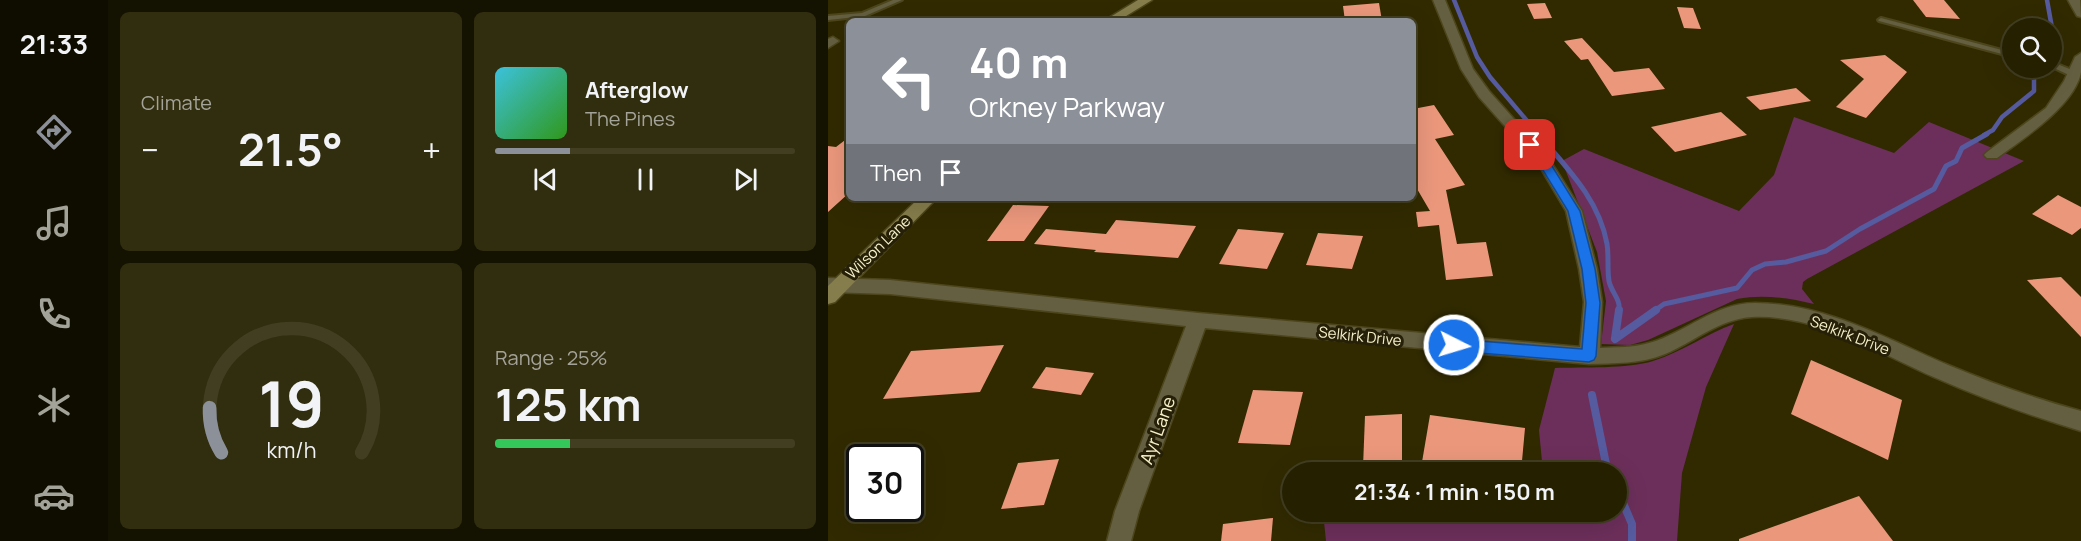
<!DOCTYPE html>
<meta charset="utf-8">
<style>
:root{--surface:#252000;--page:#312d0f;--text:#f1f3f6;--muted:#a3a399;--line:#423e22;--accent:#8c9099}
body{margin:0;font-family:Manrope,sans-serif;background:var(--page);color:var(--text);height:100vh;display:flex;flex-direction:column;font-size:22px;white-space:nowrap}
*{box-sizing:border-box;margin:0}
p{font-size:20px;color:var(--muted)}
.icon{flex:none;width:33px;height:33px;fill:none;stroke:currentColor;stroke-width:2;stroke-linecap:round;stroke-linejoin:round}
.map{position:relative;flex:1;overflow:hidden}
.details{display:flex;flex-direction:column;gap:12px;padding:12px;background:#141200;width:720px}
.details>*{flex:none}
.banner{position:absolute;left:18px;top:18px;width:570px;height:183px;border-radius:9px;box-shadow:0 6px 24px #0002,0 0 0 2px var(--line);background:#8c9099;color:#fff;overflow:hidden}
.fabs{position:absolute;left:1174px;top:18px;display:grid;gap:12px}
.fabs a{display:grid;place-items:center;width:60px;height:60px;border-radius:50%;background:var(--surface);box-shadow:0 6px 24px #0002,0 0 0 2px var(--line);font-size:30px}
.speed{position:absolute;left:18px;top:444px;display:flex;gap:12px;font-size:30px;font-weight:700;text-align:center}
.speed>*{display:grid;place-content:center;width:78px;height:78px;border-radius:50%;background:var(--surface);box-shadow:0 6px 24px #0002,0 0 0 2px var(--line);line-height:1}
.speed .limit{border:3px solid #111;border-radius:9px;background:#fff;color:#111}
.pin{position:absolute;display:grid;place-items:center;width:51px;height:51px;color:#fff;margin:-26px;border-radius:12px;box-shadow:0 3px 9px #0006}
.me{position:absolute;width:66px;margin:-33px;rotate:95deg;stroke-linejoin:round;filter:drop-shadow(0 0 4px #0008)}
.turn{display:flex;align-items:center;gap:21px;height:126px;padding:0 24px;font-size:27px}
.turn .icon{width:78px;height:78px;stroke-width:2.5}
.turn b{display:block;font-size:42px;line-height:51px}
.then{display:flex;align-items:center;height:57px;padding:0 24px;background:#0003;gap:12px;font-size:22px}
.big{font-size:45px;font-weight:700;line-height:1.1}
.details .widget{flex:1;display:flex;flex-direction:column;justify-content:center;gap:9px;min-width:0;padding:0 21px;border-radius:9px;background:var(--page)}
.details .dial{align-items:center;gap:0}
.dial svg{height:156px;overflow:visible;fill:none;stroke:var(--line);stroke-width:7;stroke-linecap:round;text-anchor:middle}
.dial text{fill:var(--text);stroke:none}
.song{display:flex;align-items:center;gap:18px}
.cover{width:72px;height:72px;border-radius:9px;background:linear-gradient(135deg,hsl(190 70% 55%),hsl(110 70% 35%))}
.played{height:6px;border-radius:3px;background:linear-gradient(90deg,var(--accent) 25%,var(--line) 25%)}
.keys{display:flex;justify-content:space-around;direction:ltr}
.heat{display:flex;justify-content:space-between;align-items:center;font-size:33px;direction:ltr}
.charge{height:9px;border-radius:4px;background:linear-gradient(90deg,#34c759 25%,var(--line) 0)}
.details .tiles{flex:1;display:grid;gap:12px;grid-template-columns:repeat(2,1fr)}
.trip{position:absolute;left:454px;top:462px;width:345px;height:60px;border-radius:30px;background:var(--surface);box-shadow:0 6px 24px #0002,0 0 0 2px var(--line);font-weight:700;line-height:60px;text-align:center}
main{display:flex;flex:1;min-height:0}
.tab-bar{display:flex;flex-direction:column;width:108px;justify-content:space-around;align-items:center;background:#0f0d00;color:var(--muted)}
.tab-bar .icon{width:42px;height:42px}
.tab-bar .on{color:var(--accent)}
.tab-bar b{font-size:27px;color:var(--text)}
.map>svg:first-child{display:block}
</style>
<main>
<nav class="tab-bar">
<b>21:33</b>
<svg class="icon on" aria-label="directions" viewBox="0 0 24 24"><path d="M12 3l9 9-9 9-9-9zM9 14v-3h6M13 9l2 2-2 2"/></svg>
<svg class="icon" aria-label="music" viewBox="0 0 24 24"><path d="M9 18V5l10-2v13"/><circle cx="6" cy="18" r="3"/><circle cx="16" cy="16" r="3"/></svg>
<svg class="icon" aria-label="phone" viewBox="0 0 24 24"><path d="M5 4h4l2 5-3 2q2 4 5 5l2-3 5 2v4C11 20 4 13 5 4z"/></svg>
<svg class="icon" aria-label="climate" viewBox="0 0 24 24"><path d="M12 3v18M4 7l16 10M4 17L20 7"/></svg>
<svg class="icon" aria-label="car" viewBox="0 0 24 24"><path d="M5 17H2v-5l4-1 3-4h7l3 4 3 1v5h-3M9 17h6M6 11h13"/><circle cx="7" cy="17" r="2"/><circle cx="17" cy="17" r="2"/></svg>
</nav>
<section class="details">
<div class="tiles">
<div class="widget"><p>Climate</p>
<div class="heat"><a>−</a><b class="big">21.5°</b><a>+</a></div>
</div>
<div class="widget">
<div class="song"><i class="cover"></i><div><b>Afterglow</b><p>The Pines</p></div></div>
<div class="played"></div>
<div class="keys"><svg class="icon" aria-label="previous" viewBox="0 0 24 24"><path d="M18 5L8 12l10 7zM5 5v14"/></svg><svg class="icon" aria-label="pause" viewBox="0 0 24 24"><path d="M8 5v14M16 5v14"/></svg><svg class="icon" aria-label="next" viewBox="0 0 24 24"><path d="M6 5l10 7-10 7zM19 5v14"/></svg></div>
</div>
<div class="widget dial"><svg viewBox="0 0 100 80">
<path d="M14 69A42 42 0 1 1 86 69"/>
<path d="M14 69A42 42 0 0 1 8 46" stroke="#8c9099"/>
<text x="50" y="56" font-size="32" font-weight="700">19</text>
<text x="50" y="72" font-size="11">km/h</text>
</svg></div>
<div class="widget"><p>Range · 25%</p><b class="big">125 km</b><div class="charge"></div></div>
</div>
</section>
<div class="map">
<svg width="1253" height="541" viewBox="0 0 1253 541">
<rect width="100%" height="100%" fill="#312a00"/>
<g fill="#6c2f5b">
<path d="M966,117L1066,153L1101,122L1196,161L979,279L975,282L974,289L986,304C960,298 935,294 909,299L820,340L802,345L773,344L778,301L769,252L734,161L756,149L911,211L946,175Z"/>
<path d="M906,324L878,387L854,473L849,541H498L495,512H789V472H715L711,430L727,368C755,367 800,369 825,361C854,352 878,334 906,324Z"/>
</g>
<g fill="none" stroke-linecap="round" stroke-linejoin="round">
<g stroke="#565a9e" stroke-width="4.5">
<polyline points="626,0 649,57 662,77 711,135"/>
<polyline points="1219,0 1224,28"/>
<polyline points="1156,135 1165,130 1174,117 1206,91 1206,68"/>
</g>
<g stroke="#565a9e" stroke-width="5">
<path d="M710,134C738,167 771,199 779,244C781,256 779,269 781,281C783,292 793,299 791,311"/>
<polyline points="826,311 836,304 909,288 924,270 937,264 958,262 998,251 1032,229 1106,189 1118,166 1128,161 1134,148 1159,134"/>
</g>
<g stroke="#565a9e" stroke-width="8">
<polyline points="787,338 791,310"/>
<polyline points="787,339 828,310"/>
<polyline points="764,395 778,464 782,472"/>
<polyline points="789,489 804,524 804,541"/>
</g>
</g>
<g fill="#ea977c">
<polygon points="1085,0 1116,0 1132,19 1098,17"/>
<polygon points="551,3 554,21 517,21 515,6"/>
<polygon points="717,3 724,18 706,19 699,4"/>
<polygon points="849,7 865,8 873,29 856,28"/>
<polygon points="754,38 786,72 821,68 837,89 784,96 760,59 753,60 736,41"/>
<polygon points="1057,55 1079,72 1038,118 1008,107 1036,79 1012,60"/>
<polygon points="968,88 983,101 932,110 918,97"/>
<polygon points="606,105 626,135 607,139 637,185 618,190 629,244 658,242 665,276 618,280 611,225 590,227 588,212 602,211 585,182 585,109"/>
<polygon points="893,112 919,135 847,152 823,127"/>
<polygon points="21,137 21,193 0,212 0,146 8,147"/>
<polygon points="1230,195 1253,207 1253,228 1244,235 1204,214"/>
<polygon points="185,205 221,206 196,241 159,241"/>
<polygon points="288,220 368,226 350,258 266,252 268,250 206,244 218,229 278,234"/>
<polygon points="410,229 456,233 439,269 391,264"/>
<polygon points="490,233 535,236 524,269 478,265"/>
<polygon points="1233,277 1253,297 1253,337 1199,280"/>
<polygon points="176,345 152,392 55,399 83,351"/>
<polygon points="983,360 1074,400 1060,460 963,414"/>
<polygon points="218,367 266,373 253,395 204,388"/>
<polygon points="425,390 475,392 462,445 410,443"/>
<polygon points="574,414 574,465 535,467 537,416"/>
<polygon points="602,415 697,428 693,472 594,462"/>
<polygon points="231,459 216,505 173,509 190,463"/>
<polygon points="1031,496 1065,541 911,541 911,539"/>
<polygon points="445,518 443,541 393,541 395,524"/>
</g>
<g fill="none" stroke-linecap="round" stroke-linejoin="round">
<g stroke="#4d461c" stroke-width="4">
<g id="lane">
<polygon points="65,0 74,0 37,16 0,20 0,16 34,13"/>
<polygon points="1053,18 1185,53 1185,57 1051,21 1050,20"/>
<polygon points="1224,62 1249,72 1250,74 1243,76 1224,67"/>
</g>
</g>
<g stroke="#4d461c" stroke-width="3">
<g id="street">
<path d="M605,0H617L645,69L661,91L720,157L754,211L769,269L774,302L772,348C788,347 805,348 821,343C858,333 886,303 927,303C995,303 1059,339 1120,365C1163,383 1208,399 1253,411V431C1204,416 1155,399 1108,378C1051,353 989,314 924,317C891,319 866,342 837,354C813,364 787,363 761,364L377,328L311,511L303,541H279L287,511L358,326L62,294L0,292V278L62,280L370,313L752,347L756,302L751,269L738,211L709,162L651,97L633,69Z"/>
<polygon points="1240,0 1252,0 1253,17 1249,16"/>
<polygon points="5,37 11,41 0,48 0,39"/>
<path d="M1253,53C1253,59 1253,66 1253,72C1247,105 1195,139 1169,158H1159L1156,155L1159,152L1218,108L1236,81L1247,57Z"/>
</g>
</g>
<g stroke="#4d461c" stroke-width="3">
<g id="secondary">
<polygon points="310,0 324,0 290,21 279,19"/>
<polygon points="91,198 109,198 7,302 0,304 0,286"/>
</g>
</g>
<use href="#lane" fill="#645f41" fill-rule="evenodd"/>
<use href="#street" fill="#645f41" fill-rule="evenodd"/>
<use href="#secondary" fill="#867d4c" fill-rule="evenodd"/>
</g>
<polygon fill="#1a73e8" stroke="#114b97" stroke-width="1.5" points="702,142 706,143 719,158 752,211 767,269 772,303 768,356 766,360 761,362 626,351 621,349 619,345 621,340 626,339 754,349 758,303 754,269 740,211 710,162 696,145"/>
<g text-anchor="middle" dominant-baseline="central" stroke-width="6" stroke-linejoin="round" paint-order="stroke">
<g font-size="15" fill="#f6f0c9" stroke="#252007">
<text transform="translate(50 247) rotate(-44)">Wilson Lane</text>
<text transform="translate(1022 335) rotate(21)">Selkirk Drive</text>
<text transform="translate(532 336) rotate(6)">Selkirk Drive</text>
</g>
<g font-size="18" fill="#f6f0c9" stroke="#252007">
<text transform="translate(329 430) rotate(-70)">Ayr Lane</text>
</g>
</g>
</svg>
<div class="fabs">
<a><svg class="icon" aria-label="search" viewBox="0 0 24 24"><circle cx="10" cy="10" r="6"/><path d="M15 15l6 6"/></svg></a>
</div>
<div class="speed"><div class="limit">30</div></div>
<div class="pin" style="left:702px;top:145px;background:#d93025"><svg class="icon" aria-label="arrive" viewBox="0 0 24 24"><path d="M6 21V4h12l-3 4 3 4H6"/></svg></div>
<svg class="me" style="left:626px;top:345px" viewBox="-20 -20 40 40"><circle r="17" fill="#1a73e8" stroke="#fff" stroke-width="3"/><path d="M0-11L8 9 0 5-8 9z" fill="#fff"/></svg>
<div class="trip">21:34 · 1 min · 150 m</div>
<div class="banner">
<div class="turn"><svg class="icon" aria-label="left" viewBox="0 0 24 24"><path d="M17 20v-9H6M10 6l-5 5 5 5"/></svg><div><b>40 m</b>Orkney Parkway</div></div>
<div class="then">Then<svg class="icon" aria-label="arrive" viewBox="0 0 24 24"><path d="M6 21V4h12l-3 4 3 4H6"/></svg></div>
</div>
</div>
</main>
